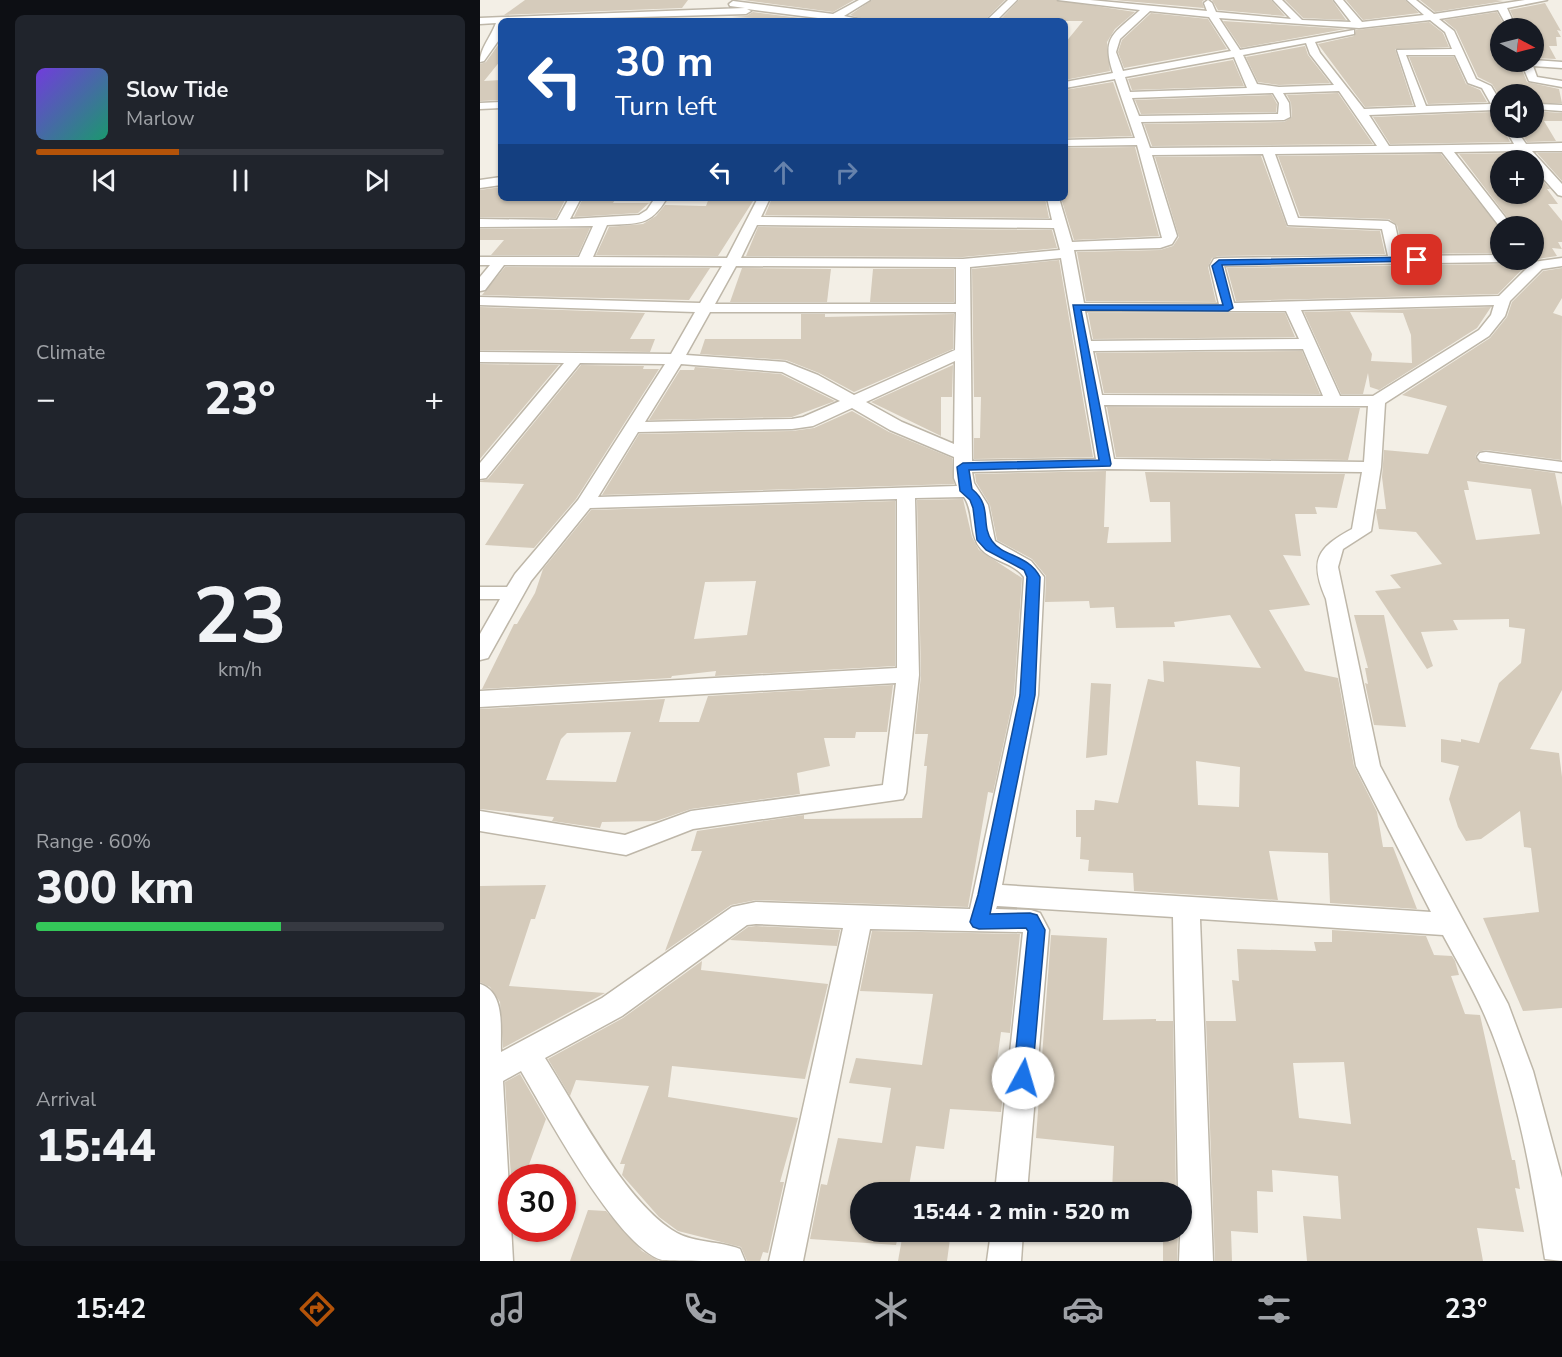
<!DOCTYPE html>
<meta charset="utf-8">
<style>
:root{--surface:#171b24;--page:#20242c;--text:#f1f3f6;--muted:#9ea1a6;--line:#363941;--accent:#b45309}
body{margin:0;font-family:"Nunito Sans",sans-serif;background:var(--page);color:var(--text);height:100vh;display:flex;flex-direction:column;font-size:22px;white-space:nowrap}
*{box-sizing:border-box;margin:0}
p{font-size:20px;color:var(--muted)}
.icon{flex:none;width:33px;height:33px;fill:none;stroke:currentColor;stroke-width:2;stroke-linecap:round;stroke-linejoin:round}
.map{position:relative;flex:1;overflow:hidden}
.panel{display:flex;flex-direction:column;gap:15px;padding:15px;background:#0d0f14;width:480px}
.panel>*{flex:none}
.hud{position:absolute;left:18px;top:18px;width:570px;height:183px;border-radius:9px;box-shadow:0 2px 4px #0004;background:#1a4fa0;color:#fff;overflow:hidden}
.needle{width:39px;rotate:97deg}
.controls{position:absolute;left:1010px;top:18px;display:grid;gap:12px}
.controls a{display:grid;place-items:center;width:54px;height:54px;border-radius:50%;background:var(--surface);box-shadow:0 2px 4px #0004;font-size:30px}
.speed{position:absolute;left:18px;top:1164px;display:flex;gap:12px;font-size:30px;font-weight:700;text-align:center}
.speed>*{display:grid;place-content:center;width:78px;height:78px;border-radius:50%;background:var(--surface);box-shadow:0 2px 4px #0004;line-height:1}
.speed .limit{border:9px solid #d22;background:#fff;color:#111}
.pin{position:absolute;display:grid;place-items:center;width:51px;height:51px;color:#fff;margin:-26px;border-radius:12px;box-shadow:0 3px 9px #0006}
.me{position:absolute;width:66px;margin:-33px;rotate:6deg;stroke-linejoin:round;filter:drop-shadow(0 0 4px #0008)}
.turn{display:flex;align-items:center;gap:21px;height:126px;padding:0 18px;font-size:27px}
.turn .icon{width:78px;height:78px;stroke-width:2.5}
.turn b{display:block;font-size:42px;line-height:51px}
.lanes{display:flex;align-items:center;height:57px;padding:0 18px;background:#0003;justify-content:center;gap:30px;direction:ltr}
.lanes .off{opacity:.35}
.big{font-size:45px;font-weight:800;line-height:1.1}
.panel .widget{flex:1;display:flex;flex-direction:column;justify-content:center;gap:9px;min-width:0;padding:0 21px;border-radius:9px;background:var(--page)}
.panel .dial{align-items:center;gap:0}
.dial b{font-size:78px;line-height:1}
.song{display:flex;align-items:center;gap:18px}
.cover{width:72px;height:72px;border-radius:9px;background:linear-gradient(135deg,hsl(260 70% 55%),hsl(160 70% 35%))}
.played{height:6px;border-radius:3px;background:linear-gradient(90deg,var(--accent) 35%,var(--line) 35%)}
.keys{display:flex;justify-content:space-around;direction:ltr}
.heat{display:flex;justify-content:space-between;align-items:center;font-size:33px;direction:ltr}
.charge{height:9px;border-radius:4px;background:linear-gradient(90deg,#34c759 60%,var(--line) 0)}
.trip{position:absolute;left:370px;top:1182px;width:342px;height:60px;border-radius:30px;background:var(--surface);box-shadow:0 2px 4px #0004;font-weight:800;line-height:60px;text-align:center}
.dock{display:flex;height:96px;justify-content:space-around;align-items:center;background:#090b0e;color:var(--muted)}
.dock .icon{width:42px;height:42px}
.dock .current{color:var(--accent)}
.dock b{font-size:27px;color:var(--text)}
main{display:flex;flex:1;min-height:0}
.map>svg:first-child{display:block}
</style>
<main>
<section class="panel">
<div class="widget">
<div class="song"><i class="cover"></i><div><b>Slow Tide</b><p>Marlow</p></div></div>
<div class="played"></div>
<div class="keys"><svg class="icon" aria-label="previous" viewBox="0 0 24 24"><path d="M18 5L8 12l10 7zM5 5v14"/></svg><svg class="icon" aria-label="pause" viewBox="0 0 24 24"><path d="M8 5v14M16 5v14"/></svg><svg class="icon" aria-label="next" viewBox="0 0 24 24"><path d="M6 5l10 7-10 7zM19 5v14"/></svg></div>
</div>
<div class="widget"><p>Climate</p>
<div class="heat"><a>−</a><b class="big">23°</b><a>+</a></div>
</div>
<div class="widget dial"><b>23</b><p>km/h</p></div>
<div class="widget"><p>Range · 60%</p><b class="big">300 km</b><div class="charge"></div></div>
<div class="widget"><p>Arrival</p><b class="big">15:44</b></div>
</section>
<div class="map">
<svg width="1082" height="1261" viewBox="0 0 1082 1261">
<rect width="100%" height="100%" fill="#f3efe6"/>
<g fill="#d5cbbb" fill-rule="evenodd">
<polygon points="45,0 208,0 202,8 24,15"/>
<polygon points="263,0 374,0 353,12"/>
<polygon points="392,0 525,0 504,21 390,21 370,15"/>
<polygon points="539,0 576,0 655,12 635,29 627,42 630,71 585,80 585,43 603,21 519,21"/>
<polygon points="634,0 724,0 722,2 724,8"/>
<polygon points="732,0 791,0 805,16 738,10"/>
<polygon points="805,0 852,0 866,20 823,18"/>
<polygon points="866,0 925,0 939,13 883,20"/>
<polygon points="940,0 1016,0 1024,1 955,12"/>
<polygon points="1065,3 1081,31 1077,30 1081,37 1076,37 1077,46 1069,46 1076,59 1053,58 1053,28 1038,28 1030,10"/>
<polygon points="273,12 344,21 252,17 266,16"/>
<polygon points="1017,12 1026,28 1020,28 1020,62 1039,62 1047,82 1079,89 1082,103 1053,104 1053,94 1020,94 1020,97 1012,84 998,77 976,30 964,20"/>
<polygon points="671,13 728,19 747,49 644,68 638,52 642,40"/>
<polygon points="743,21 865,29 761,48"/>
<polygon points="949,22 963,33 969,47 915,49 933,105 885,107 838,44 874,36 876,30"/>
<polygon points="21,41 21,60 4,81 21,80 21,100 0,101 0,64 6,62"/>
<polygon points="825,46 828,55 850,83 799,85 778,82 766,57"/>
<polygon points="929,57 974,57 986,84 1000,90 1007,102 948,104"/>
<polygon points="753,60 764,86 652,90 648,79"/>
<polygon points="633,82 652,136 585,138 585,90"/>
<polygon points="858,93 893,144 672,146 664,124 804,122 812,117 811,103 807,95"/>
<polygon points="792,95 797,104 796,112 661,114 655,100"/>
<polygon points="1053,111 1082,113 1082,121 1064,121 1076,141 1047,142 1037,128 1053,128"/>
<polygon points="1013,112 1020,116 1020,128 1023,128 1030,142 910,144 893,117"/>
<polygon points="655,147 679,236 594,240 581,198 585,198 585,148"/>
<polygon points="1038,153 1044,160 1020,160 1020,194 1053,194 1053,170 1070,189 1067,189 1078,204 1068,204 1082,221 1082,242 1078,242 1082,249 1072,248 1077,256 1051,260 1018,294 756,301 747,268 1025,264 1029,260 1053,260 1053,226 1034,226 979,154"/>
<polygon points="1057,153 1082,153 1082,181"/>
<polygon points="961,154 1020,229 1020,253 924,254 917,225 909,219 820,216 798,156"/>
<polygon points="781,156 807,227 900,231 905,254 739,256 732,258 728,267 736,302 606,301 597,252 680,250 693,246 699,237 675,157"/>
<polygon points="21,187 21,198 86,198 76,218 0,217 0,190"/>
<polygon points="103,198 136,198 133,203 169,203 158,213 94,217"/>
<polygon points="229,198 275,198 238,256 116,255 129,227 163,224 176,216 185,205 226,206"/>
<polygon points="292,198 565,198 569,218 285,215"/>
<polygon points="278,227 572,230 577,248 483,257 266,256"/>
<polygon points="110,228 98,255 11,255 24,240 0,240 0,229"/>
<polygon points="579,260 613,457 494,459 494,438 500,438 501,397 494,397 492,269"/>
<polygon points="25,267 230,268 209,300 2,295"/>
<polygon points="262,268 351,269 347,302 250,302"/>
<path d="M1082,268V298L1073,313L1082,316L1081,460L1006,450L998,452L995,457L1000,463L1075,473L1082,507V690L1050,749L1079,753L1082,777V1008L1043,1011L1003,918L1059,912L1051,848L1044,847L1040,811L1001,839L986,841L978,827L969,799L979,766L961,762V739L981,742V739L999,743L1019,683L1041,663L1045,629L1029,627V619L973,620L978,630L941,632L953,666L947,669L895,591L921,588L910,575L962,564L936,532L899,529L896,512L897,509H906L902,477L904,450L948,454L967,406L922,395L1010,338L1027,317L1032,302L1063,271ZM987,481L1051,489L1060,534L996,540L984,490H989Z"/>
<polygon points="393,269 474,269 474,302 390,302"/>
<polygon points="0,307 165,313 150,339 175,339 170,352 0,350"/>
<path d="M1011,307L997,328L899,390L890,387L888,373L883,394H861L824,312ZM870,312L923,313L931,335L932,363L891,361L892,354Z"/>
<polygon points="608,313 805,313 815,337 613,339"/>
<polygon points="321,314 345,314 345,317 474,314 473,349 374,392 339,373 306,360 220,354 225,339 321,339"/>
<polygon points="822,351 840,394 624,393 616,353"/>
<polygon points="0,364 79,365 0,459"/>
<polygon points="101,365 164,366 163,369 179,369 96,499 54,548 5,545 44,484 0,482 0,481 8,479"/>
<polygon points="473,365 472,397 461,397 461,436 391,402"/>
<polygon points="215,367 301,374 355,401 312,417 169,420 200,370 214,370"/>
<polygon points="627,407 880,408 868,460 636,457"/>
<polygon points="372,411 409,432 472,458 474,484 122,495 159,434 312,431 334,428"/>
<path d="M626,471L624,527H629L627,543L691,542L690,502H670L665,472L865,474L857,508L835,507L837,514H815L821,556L803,555L830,605L789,610L825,671L858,678L874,766L897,812L903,847H913L937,909L850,903L848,853L789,851L798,900L654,891L653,873L608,871L609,860L600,859L601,837H596V810H614L615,800L638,803L668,679L684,682L683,661L781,668L750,615L694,622L695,627L636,628L634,607L610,608L609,601L565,602L566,576L552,559L517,540L510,505L496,482L495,474ZM716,761L760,767L759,807L718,805Z"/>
<polygon points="483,499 492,537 499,550 542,578 534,695 513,793 508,792 488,907 276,900 251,905 185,951 222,851 211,851 217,831 324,815 324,819 442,818 447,766 444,766 448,734 435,734 441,675 437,500"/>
<path d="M415,501V666L235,676L236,671L192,676L191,678L2,689L34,624H37L55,593L63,569L111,510ZM276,581L267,635L214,639L225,582Z"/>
<polygon points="874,615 904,615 926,727 894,725 885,683 888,684 885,668 888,668"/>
<polygon points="611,683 631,684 627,755 606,758"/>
<path d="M413,685L407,732H376L375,738H344L350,766L317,773L320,794L211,809L176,821L122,822L120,828L72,821L74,817L0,809V709L185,699L179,722H219L228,696ZM151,732L136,782L66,780L81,739L87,733Z"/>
<polygon points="66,885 55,919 51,919 29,986 125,993 23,1048 20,1002 10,987 0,982 0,886"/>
<polygon points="276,926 360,930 357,946 250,940 268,927"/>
<path d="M852,930L946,936L954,955L972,956L975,961L979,975L971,976L985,1014L1000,1015L1032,1160H1035L1040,1189L1035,1188L1044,1232L997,1228L1003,1261H827L823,1216L861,1219L858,1176L792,1170L793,1192L777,1191L778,1233L751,1231L752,1261H735L726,1021H756L752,980L759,981L757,949L836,951L834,942H852ZM864,1062L871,1124L819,1118L813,1063Z"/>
<polygon points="392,931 540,934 530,1033 521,1032 515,1075 525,1076 521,1112 470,1109 464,1149 436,1146 428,1192 381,1192 381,1232 419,1232 416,1245 330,1239 341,1184 347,1185 358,1138 402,1143 411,1088 369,1083 376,1058 442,1065 453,994 380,991"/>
<polygon points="571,935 627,938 623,1020 676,1019 676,1021 693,1021 696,1192 632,1192 634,1146 556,1138"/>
<polygon points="222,961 221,970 348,984 325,1079 192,1066 188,1097 318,1118 300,1182 304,1182 288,1253 283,1252 280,1261 267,1261 261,1247 198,1231 179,1217 142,1175 145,1164 140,1164 169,1086 96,1080 90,1096 68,1059 143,1018"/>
<polygon points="40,1074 66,1119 44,1178 32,1178 32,1193 25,1082"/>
<polygon points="108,1210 126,1211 162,1251 179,1261 90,1261"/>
<polygon points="683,1232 698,1232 697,1261 683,1261"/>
<polygon points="423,1233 470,1239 467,1261 418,1261"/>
</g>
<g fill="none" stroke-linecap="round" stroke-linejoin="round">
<g stroke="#beb7a9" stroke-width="3">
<g id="street">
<path d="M379,0H390L364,16L388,21H362L267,9L271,11L266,14L21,21V37L4,61L0,62C0,48 11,37 16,23L0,24V18L265,8L250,6L249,4L253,1L353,14Z"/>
<polygon points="528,0 537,0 516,21 506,21"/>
<path d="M578,0H610L727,11L724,3L728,0L732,3L736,12L811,19L793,0H802L822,20L871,22L854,0H863L882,22L944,15L927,0H936L954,14L1045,0H1067L1027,8L1036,28H1028L1018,10L959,19L974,31L996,79L1011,86L1020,101V114L1014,110L889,115L909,146L1034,144L1025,128H1035L1046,144L1082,143V151H1052L1082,184V196L1078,195L1053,167V160H1047L1039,151L974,152L1032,226L1020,227L962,152L795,154L818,218L908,221L915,225L922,256L1020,255V260H1027L1025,262L744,266L754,303L1019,296L1053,262L1082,258V266L1062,269L1030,301L1025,316L1009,336L905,403L901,467L891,531L863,549L858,567L900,766L1028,1004L1053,1071L1082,1178V1261L1065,1259C1052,1178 1038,1091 1005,1016C993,988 977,961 963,935L720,919L733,1261H699L702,1192H698L693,917L517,906L516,909L551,910L560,913L569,930L547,1192H515L543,932L390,929L323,1261H289L363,928L276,924L267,925L142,1016L65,1058C97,1108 146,1204 197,1233C215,1243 240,1241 260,1249L265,1261C244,1261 200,1261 182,1260C137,1247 66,1113 41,1071L23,1081L33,1261H0V984C26,993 20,1028 21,1052L122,998L252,907L276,902L490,909L536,695L544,577C533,562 513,562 501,549C488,534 495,513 484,497L435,498L439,675L426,793L423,799L213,829L146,855L0,831V811L145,835L211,811L403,785L416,683L0,707V691L417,668V499L110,508L51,581L8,658L0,660V634L20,599H0V587H27L35,574L98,500L185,364L100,363L6,478L0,479V463L84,363L0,362V352L191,354L215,312L0,305V297L220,303L242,266L24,265L5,290L0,291V277L10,265H0V257H99L113,226L0,227V219L77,220L89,198H101L90,219L159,215L167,210L175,198H187C170,227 158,223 127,225L113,257L247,258L278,198H290L281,217L572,220L567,198H579L592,242L682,238L657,145L585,146V140L655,138L635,79L585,88V82L633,73C621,36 634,34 660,10ZM670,11L729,17L751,51L643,71L636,52L640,39ZM739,18L879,28L950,20L965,32L972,49L917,50L936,107L884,109L840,53L835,42L874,34V30L760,50ZM826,43L830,54L854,85L799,87L777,84L763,55ZM926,55H975L988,83L1002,88L1011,104L946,106ZM754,57L767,88L650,92L645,77ZM859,91L897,146L670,148L661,122L804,120L810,117L809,103L803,93ZM793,93L799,103L798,114L659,116L652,98ZM783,154L808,225L902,229L908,256L739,258L734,259L730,266L739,304L604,303L594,250L680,248L692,244L697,236L672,155ZM277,225L574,228L580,250L483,259L261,258ZM581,258L616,459L492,461L490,267ZM256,266L476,267V304H235ZM1014,305L1011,315L999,330L893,396H860L821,310ZM605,311H806L819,339L611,341ZM230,312H476L475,350L374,395L338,375L305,362L206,355ZM823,349L843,396L622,395L613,351ZM475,361L474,444L422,422L386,402ZM201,364L302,372L360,401L323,417L312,419L165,422ZM624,405L888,406L884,462L634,459ZM372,408L410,430L474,457V478L477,486L118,497L158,432L312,429L333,426ZM626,469L882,472L872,529C837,548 829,560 846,599L876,766L951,912L522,885L558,695L564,577L551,561L515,541L508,505L494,483L492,472Z"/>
<polygon points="1053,60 1082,62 1082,68 1053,66 1057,77 1082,81 1082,87 1049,81 1041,62"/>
<polygon points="21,102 21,108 0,109 0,103"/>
<polygon points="1058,104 1082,105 1082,111 1054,109 1053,106"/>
<polygon points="21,177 21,185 0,188 0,180"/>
<polygon points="1006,452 1082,462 1082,472 1000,461 997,457 1000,453"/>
<polygon points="511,1232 543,1232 541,1261 507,1261"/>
</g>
</g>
<use href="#street" fill="#fff" fill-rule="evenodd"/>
</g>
<path fill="#1a73e8" stroke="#114b97" stroke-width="1.5" d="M937,257L941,260L940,261L742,265L753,308L748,311L601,310L631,464L630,466L489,470L492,489C513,506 500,524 512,541C523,557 548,554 560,577L555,695L510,914L550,913L557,915L565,930L552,1078L549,1084L543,1087L536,1084L533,1078L548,931L546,928L499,929L493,927L490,922L498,895L540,695L547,577L544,570L506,550L497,540L493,508L490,500L480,491L477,467L483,463L619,460L593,305H743L732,266L739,260Z"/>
</svg>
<div class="controls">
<a><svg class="needle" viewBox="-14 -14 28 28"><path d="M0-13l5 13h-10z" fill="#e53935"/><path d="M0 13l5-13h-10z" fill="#9ea1a6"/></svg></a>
<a><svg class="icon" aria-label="sound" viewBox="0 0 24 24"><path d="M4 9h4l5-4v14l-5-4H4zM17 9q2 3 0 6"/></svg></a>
<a>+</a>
<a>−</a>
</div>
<div class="speed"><div class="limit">30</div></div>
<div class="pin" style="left:937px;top:260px;background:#d93025"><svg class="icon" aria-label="arrive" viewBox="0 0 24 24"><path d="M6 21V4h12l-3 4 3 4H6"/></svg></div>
<svg class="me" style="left:543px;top:1078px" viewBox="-20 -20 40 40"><circle r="19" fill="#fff"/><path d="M0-13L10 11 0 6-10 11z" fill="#1a73e8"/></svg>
<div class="trip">15:44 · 2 min · 520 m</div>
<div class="hud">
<div class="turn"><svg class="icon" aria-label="left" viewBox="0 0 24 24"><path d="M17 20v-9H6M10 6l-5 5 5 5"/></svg><div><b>30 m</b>Turn left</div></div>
<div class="lanes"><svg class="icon" aria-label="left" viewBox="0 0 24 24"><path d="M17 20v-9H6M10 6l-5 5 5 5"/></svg><svg class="icon off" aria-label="ahead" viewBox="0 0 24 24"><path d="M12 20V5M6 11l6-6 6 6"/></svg><svg class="icon off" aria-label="right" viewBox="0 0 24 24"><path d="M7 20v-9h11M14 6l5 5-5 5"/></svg></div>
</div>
</div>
</main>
<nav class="dock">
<b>15:42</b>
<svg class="icon current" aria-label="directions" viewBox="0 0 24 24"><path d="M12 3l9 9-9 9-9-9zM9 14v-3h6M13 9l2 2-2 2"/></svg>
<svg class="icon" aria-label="music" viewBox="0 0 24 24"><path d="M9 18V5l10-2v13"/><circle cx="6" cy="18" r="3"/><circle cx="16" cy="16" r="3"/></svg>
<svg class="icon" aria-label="phone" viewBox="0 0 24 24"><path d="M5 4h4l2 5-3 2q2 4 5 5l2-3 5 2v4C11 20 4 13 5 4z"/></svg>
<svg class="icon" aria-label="climate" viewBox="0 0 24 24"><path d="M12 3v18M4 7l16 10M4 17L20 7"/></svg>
<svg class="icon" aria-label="car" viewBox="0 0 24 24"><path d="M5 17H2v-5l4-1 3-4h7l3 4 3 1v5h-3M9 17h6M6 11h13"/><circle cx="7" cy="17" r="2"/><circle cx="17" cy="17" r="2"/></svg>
<svg class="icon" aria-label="filters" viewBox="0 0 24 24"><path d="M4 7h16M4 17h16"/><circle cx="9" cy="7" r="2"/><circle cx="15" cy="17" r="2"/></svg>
<b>23°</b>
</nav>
